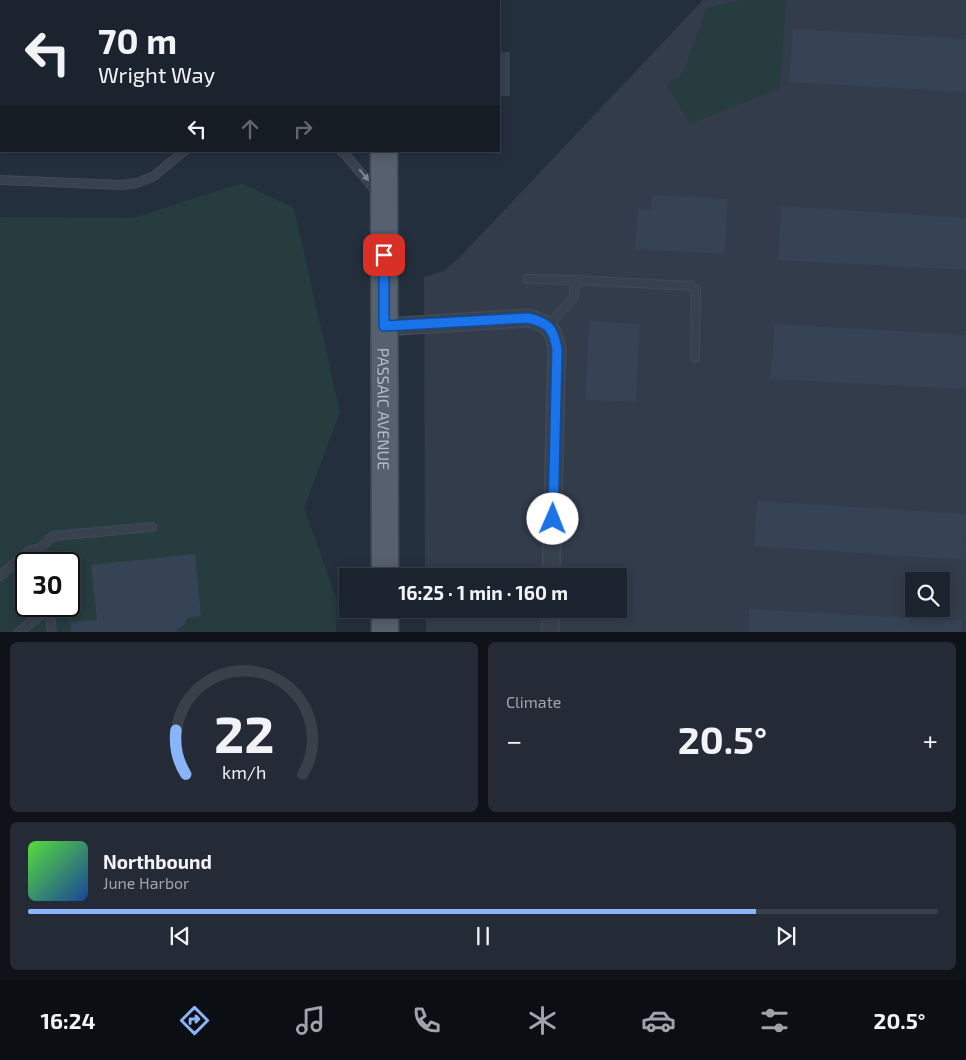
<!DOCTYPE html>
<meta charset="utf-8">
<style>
:root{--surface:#1b232e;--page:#242b36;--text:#f1f3f6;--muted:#a0a4aa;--line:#39404a;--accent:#8ab4f8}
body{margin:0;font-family:"Exo 2",sans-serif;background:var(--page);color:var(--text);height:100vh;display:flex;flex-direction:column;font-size:19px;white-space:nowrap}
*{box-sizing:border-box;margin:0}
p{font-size:16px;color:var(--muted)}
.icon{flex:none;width:28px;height:28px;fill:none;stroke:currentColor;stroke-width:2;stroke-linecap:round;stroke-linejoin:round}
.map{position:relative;height:632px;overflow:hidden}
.details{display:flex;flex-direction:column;gap:10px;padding:10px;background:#0f1319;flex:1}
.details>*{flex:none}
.top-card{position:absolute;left:0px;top:0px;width:500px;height:152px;box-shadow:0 2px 12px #0003,0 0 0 1px var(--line);background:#1b232e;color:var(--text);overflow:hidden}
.fabs{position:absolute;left:905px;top:572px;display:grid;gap:10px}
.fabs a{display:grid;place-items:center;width:45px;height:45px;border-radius:0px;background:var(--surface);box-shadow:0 2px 12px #0003,0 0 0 1px var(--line);font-size:25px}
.speed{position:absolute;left:15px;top:552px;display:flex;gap:10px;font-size:25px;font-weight:700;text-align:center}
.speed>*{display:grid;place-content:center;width:65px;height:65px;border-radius:50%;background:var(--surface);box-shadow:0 2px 12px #0003,0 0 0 1px var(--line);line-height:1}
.speed .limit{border:2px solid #111;border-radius:8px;background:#fff;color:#111}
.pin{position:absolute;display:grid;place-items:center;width:42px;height:42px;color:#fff;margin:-21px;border-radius:10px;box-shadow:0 2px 8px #0006}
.me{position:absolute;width:55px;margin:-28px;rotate:1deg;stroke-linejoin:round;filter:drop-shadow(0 0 4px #0008)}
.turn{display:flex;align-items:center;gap:18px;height:105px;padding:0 15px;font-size:22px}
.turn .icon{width:65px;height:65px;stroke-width:2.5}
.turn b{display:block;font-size:35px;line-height:42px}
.lanes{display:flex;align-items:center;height:48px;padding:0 15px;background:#0003;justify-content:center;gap:25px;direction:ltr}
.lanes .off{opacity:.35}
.big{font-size:38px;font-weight:700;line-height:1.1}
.details .widget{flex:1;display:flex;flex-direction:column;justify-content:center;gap:8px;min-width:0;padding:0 18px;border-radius:8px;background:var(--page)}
.details .dial{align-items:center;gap:0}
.dial svg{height:130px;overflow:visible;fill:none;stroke:var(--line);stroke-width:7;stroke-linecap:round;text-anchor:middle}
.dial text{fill:var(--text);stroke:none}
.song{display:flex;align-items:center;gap:15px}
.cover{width:60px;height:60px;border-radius:8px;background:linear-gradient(135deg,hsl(110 70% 55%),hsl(220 70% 35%))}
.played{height:5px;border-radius:2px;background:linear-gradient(90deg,var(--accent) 80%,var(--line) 80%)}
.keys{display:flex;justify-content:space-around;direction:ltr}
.heat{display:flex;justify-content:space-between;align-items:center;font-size:28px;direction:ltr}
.details .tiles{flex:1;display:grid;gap:10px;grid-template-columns:1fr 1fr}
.widget:last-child{grid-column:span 2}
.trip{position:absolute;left:339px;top:568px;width:288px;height:50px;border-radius:0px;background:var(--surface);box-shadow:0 2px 12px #0003,0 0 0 1px var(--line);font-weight:700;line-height:50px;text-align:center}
.tab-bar{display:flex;height:80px;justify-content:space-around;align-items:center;background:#0b0e12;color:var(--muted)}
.tab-bar .icon{width:35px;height:35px}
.tab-bar .on{color:var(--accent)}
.tab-bar b{font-size:22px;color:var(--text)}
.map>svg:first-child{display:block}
</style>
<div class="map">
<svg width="966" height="633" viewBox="0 0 966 633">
<rect width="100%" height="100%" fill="#242f3e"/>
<path fill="#323c4b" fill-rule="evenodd" d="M703,0H966V632H426L425,609H618V576H425L424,277L443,271L459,258ZM914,581H941V609H914Z"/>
<g fill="#263c3f" fill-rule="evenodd">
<polygon points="740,0 786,0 780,88 690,124 666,84 682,75 707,8"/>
<path d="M241,183L294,208L340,412L304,508L337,600L336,632L0,633V217L134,218ZM26,564H69V606H26Z"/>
</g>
<g fill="#364354">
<polygon points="793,29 966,39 966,92 789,82"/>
<rect x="499" y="52" width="11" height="44"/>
<polygon points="652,195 728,199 725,254 635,249 638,209 651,210"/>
<polygon points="781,206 966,218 966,270 778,260"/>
<polygon points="589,321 640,324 636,402 585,400"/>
<polygon points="775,324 966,335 966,389 770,379"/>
<polygon points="757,501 966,514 965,560 754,546"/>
<polygon points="195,554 201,616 187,618 184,625 177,629 178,633 71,633 70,622 97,620 91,565"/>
<polygon points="749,609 962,621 961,633 748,633"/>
</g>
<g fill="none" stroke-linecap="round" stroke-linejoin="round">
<g stroke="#414a57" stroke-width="10">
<g id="service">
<polyline points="0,23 1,23"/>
<polyline points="0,78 1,78"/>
<polyline points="0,137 1,137"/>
<polyline points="341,151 345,154 376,191"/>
<polyline points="0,180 121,185 137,183 154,176 184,151"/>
<polyline points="527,279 575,280 574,297 548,326"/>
<polyline points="575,280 691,286 696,290 695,358"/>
<polyline points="39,549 53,536 152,527"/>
<polyline points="0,576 30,550 39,549 41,564"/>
<polyline points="49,606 52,633"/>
<polyline points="18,633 49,608"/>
</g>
</g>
<g stroke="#414a57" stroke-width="19">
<g id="minor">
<path d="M384,327L528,318C549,323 553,328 557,349L551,576"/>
<polyline points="550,633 551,609"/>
</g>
</g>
<g stroke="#414a57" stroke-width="29">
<g id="primary">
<polyline points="383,0 383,1"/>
<path id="s1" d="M384,151L385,576"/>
<polyline points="385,609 385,633"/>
</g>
</g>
<use href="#service" stroke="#38414e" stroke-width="8"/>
<use href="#minor" stroke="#38414e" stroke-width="16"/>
<use href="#primary" stroke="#56606e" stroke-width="26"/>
</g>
<defs><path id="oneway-solid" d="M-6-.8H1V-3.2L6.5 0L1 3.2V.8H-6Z" transform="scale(1.25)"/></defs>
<use fill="#7c8592" href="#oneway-solid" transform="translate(364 175) rotate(50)"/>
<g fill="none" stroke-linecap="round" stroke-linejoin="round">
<g stroke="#114b97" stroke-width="12">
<path id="route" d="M384,255V326L528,318C549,323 553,328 557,349L553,519"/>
</g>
<use href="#route" stroke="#1a73e8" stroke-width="9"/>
</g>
<g text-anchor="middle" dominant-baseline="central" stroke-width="5" stroke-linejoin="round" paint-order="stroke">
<g font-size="16" fill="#b4bcc9" stroke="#1d2633">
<text stroke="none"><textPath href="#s1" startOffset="258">PASSAIC AVENUE</textPath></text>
</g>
</g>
</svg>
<div class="fabs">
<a><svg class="icon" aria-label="search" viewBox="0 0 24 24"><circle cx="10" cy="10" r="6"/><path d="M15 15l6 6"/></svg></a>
</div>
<div class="speed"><div class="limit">30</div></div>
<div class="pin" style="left:384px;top:255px;background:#d93025"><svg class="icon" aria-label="arrive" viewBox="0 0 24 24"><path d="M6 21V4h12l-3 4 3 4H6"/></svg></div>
<svg class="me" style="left:553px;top:519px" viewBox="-20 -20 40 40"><circle r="19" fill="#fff"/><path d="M0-13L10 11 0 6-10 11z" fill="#1a73e8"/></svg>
<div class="trip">16:25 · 1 min · 160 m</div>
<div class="top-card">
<div class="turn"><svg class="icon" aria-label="left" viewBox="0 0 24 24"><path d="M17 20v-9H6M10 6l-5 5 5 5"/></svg><div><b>70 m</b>Wright Way</div></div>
<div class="lanes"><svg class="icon" aria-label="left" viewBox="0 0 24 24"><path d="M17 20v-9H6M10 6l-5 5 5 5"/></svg><svg class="icon off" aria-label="ahead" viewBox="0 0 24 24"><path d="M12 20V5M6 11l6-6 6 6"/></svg><svg class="icon off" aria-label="right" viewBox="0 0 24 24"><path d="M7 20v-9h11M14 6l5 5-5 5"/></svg></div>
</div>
</div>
<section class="details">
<div class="tiles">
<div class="widget dial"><svg viewBox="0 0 100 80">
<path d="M14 69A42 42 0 1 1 86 69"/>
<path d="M14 69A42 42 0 0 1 8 42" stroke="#8ab4f8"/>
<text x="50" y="56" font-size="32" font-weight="700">22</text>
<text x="50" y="72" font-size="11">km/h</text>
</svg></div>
<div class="widget"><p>Climate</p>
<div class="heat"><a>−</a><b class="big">20.5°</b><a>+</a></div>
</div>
<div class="widget">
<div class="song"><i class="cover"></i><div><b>Northbound</b><p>June Harbor</p></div></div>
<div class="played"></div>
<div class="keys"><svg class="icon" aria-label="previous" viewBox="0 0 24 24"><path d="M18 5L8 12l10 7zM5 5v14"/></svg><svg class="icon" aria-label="pause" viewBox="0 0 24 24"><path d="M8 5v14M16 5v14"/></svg><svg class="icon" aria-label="next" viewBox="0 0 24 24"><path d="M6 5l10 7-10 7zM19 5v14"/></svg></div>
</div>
</div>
</section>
<nav class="tab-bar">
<b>16:24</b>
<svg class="icon on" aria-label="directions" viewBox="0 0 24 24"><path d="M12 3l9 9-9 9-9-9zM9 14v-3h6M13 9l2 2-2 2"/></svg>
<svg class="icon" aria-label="music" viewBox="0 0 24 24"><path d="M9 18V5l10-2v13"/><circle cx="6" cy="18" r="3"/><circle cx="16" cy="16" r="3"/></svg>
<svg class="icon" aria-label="phone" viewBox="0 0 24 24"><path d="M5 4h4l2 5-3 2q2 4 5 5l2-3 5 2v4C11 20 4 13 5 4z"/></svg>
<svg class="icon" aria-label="climate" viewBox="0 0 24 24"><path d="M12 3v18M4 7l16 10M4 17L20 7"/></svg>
<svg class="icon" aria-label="car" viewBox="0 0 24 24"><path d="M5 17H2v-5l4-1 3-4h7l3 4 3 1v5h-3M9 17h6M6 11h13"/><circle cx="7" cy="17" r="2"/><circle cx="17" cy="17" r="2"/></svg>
<svg class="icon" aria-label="filters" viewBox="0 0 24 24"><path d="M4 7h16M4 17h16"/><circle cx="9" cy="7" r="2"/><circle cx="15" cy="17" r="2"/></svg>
<b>20.5°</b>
</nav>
